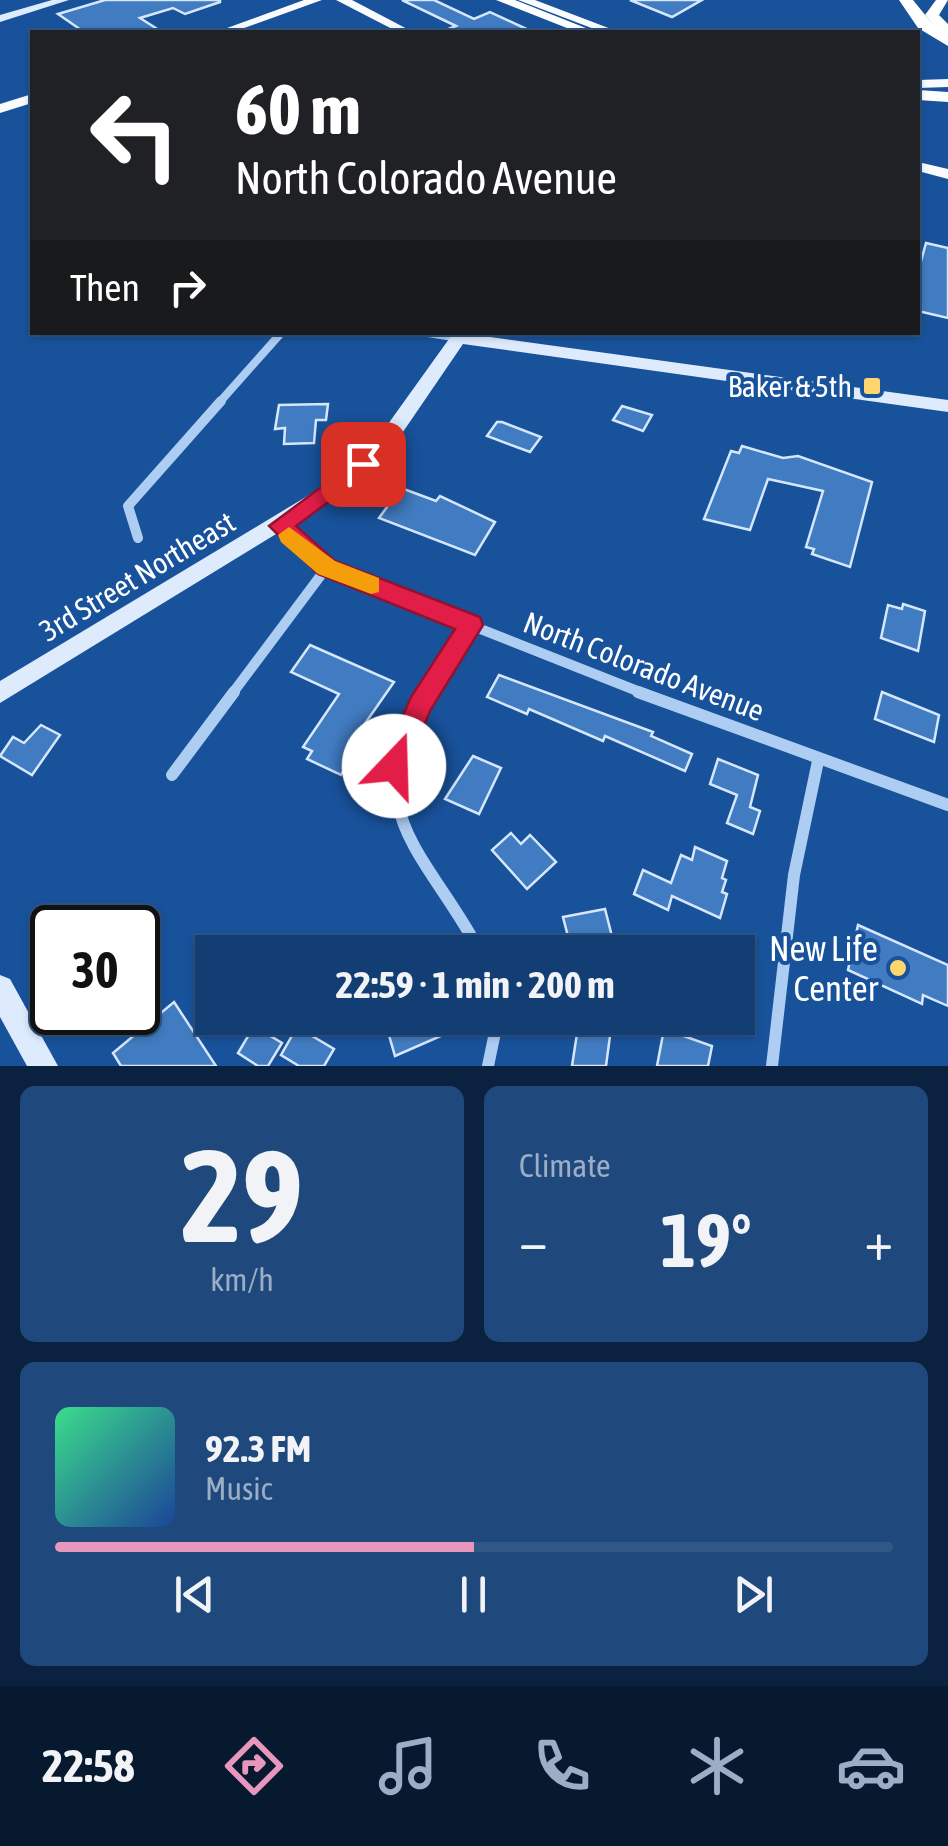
<!DOCTYPE html>
<meta charset="utf-8">
<style>
:root{--surface:#123e74;--page:#1f497c;--text:#f1f3f6;--muted:#9caec5;--line:#315786;--accent:#e797bd}
body{margin:0;font-family:"Asap Condensed",sans-serif;background:var(--page);color:var(--text);height:100vh;display:flex;flex-direction:column;font-size:38px;white-space:nowrap}
*{box-sizing:border-box;margin:0}
p{font-size:32px;color:var(--muted)}
.icon{flex:none;width:55px;height:55px;fill:none;stroke:currentColor;stroke-width:2;stroke-linecap:round;stroke-linejoin:round}
.map{position:relative;height:1066px;overflow:hidden}
.sheet{display:flex;flex-direction:column;gap:20px;padding:20px;background:#0a2240;flex:1}
.sheet>*{flex:none}
.banner{position:absolute;left:30px;top:30px;width:890px;height:305px;border-radius:0px;box-shadow:0 2px 8px #0004,0 0 0 2px var(--line);background:#202124;color:#fff;overflow:hidden}
.speed{position:absolute;left:30px;top:905px;display:flex;gap:20px;font-size:50px;font-weight:700;text-align:center}
.speed>*{display:grid;place-content:center;width:130px;height:130px;border-radius:50%;background:var(--surface);box-shadow:0 2px 8px #0004,0 0 0 2px var(--line);line-height:1}
.speed .limit{border:5px solid #111;border-radius:15px;background:#fff;color:#111}
.pin{position:absolute;display:grid;place-items:center;width:85px;height:85px;color:#fff;margin:-42px;border-radius:20px;box-shadow:0 5px 15px #0006}
.me{position:absolute;width:110px;margin:-55px;rotate:21deg;stroke-linejoin:round;filter:drop-shadow(0 0 8px #0008)}
.turn{display:flex;align-items:center;gap:35px;height:210px;padding:0 40px;font-size:45px}
.turn .icon{width:130px;height:130px;stroke-width:2.5}
.turn b{display:block;font-size:70px;line-height:85px}
.then{display:flex;align-items:center;height:95px;padding:0 40px;background:#0003;gap:20px;font-size:38px}
.big{font-size:75px;font-weight:700;line-height:1.1}
.sheet .widget{flex:1;display:flex;flex-direction:column;justify-content:center;gap:15px;min-width:0;padding:0 35px;border-radius:15px;background:var(--page)}
.sheet .dial{align-items:center;gap:0}
.dial b{font-size:130px;line-height:1}
.song{display:flex;align-items:center;gap:30px}
.cover{width:120px;height:120px;border-radius:15px;background:linear-gradient(135deg,hsl(150 70% 55%),hsl(220 70% 35%))}
.played{height:10px;border-radius:5px;background:linear-gradient(90deg,var(--accent) 50%,var(--line) 50%)}
.keys{display:flex;justify-content:space-around;direction:ltr}
.heat{display:flex;justify-content:space-between;align-items:center;font-size:55px;direction:ltr}
.sheet .tiles{flex:1;display:grid;gap:20px;grid-template-columns:1fr 1fr}
.widget:last-child{grid-column:span 2}
.trip{position:absolute;left:195px;top:935px;width:560px;height:100px;border-radius:0px;background:var(--surface);box-shadow:0 2px 8px #0004,0 0 0 2px var(--line);font-weight:700;line-height:100px;text-align:center}
.tabs{display:flex;height:160px;justify-content:space-around;align-items:center;background:#07192e;color:var(--muted)}
.tabs .icon{width:70px;height:70px}
.tabs .selected{color:var(--accent)}
.tabs b{font-size:45px;color:var(--text)}
.map>svg:first-child{display:block}
</style>
<div class="map">
<svg width="948" height="1066" viewBox="0 0 948 1066">
<rect width="100%" height="100%" fill="#18529b"/>
<g fill="#417bc1" stroke="#d6e7fc" stroke-width="2.5">
<polygon points="105,0 220,0 220,2 185,14 173,8 140,18 162,32 84,32 58,14"/>
<polygon points="402,0 434,0 474,19 490,12 533,32 441,32 456,26"/>
<polygon points="630,0 702,0 672,17"/>
<polygon points="926,243 948,248 948,318 918,311 918,272"/>
<polygon points="328,404 326,420 316,420 314,443 284,444 285,428 275,429 279,405"/>
<polygon points="622,406 652,415 643,431 613,420"/>
<polygon points="497,422 502,422 541,437 530,452 487,436"/>
<polygon points="742,446 783,458 798,456 872,482 850,567 812,554 814,549 806,547 823,491 768,479 750,530 704,519 731,451 739,453"/>
<polygon points="401,488 436,501 440,496 495,522 475,555 379,518"/>
<polygon points="903,604 925,611 918,651 881,638 888,605 902,609"/>
<polygon points="310,645 394,682 348,748 356,751 341,775 307,759 312,751 303,747 339,694 291,672"/>
<polygon points="499,675 653,732 651,736 692,754 685,771 605,736 603,741 529,709 527,714 487,697"/>
<polygon points="882,692 939,715 934,742 875,719"/>
<polygon points="41,725 60,735 32,775 0,756 13,737 24,743"/>
<polygon points="473,756 501,768 479,814 445,799"/>
<polygon points="718,759 758,775 750,807 760,811 753,834 727,823 737,795 710,784"/>
<polygon points="511,833 521,844 530,835 556,862 527,889 492,850"/>
<polygon points="695,847 727,861 722,878 726,880 722,892 727,894 720,918 672,896 668,910 634,894 643,870 671,883 681,855 692,860"/>
<polygon points="605,909 616,952 572,952 563,917"/>
<polygon points="858,925 948,965 948,1006 923,995 922,1004 848,970"/>
<polygon points="174,1002 216,1066 121,1066 113,1053"/>
<polygon points="384,1018 438,1018 443,1035 395,1056"/>
<polygon points="254,1026 282,1043 268,1066 258,1066 238,1053"/>
<polygon points="297,1027 334,1049 324,1066 299,1066 281,1055"/>
<polygon points="578,1027 610,1036 606,1066 572,1066"/>
<polygon points="664,1029 712,1046 708,1066 657,1066"/>
</g>
<g fill="none" stroke-linecap="round" stroke-linejoin="round">
<g stroke="#aecdf2" stroke-width="8">
<polyline points="422,332 459,338"/>
<polyline points="218,404 282,332"/>
</g>
<g stroke="#aecdf2" stroke-width="10">
<polyline points="280,526 324,561 374,587 645,694"/>
<polyline points="138,538 128,506 221,401"/>
<polyline points="232,694 327,567"/>
<polyline points="425,694 471,625"/>
</g>
<g stroke="#aecdf2" stroke-width="12">
<path d="M427,692C353,811 427,852 480,952"/>
<polyline points="638,692 948,805"/>
<polyline points="172,775 234,692"/>
<polyline points="488,1066 498,1018"/>
<polyline points="772,1066 794,875 818,761"/>
</g>
<g fill="#ddebfc" fill-rule="evenodd">
<polygon points="52,0 69,0 0,22 0,15"/>
<polygon points="454,332 948,400 948,412 463,344 392,448 348,490 0,703 0,681 334,480 378,438"/>
<polygon points="0,975 10,979 58,1066 27,1066 0,1017"/>
</g>
<g fill="#f9fbff" fill-rule="evenodd">
<polygon points="304,0 322,0 233,32 216,32"/>
<polygon points="336,0 352,0 413,32 398,32"/>
<polygon points="518,0 535,0 619,32 602,32"/>
<polygon points="948,79 948,87 918,88 918,80"/>
<polygon points="32,94 32,103 0,113 0,104"/>
<polygon points="918,162 948,169 948,179 918,171"/>
</g>
<g fill="#fff" fill-rule="evenodd">
<polygon points="496,0 515,0 596,32 577,32"/>
<polygon points="899,0 913,0 935,27 925,15 936,0 948,0 939,15 948,24 948,46 918,28"/>
<polygon points="918,90 948,92 948,102 918,100"/>
</g>
</g>
<polygon fill="#e11d48" stroke="#92132f" stroke-width="2.5" points="363,456 371,459 371,470 296,526 335,561 480,617 483,625 430,711 404,775 394,779 385,775 381,766 411,697 455,629 318,574 269,526"/>
<polygon fill="#f59e0b" points="289,527 335,561 379,578 379,592 371,594 318,574 281,542 278,535"/>
<g fill="#ffd56f" stroke="#18529b" stroke-width="4">
<rect x="862" y="376" width="20" height="20" rx="5"/>
<circle cx="898" cy="968" r="10"/>
</g>
<g text-anchor="middle" dominant-baseline="central" stroke-width="8" stroke-linejoin="round" paint-order="stroke">
<g font-size="30" fill="#fff" stroke="#18529b" text-anchor="end">
<text x="852" y="386">Baker &amp; 5th</text>
</g>
<g font-size="30" fill="#fff" stroke="#18529b">
<text transform="translate(137 576) rotate(-31)">3rd Street Northeast</text>
<text transform="translate(644 666) rotate(21)">North Colorado Avenue</text>
</g>
<g font-size="35" fill="#fff" stroke="#18529b" text-anchor="end">
<text x="878" y="948">New Life<tspan x="878" dy="40">Center</tspan></text>
</g>
</g>
</svg>
<div class="speed"><div class="limit">30</div></div>
<div class="pin" style="left:363px;top:464px;background:#d93025"><svg class="icon" aria-label="arrive" viewBox="0 0 24 24"><path d="M6 21V4h12l-3 4 3 4H6"/></svg></div>
<svg class="me" style="left:394px;top:766px" viewBox="-20 -20 40 40"><circle r="19" fill="#fff"/><path d="M0-13L10 11 0 6-10 11z" fill="#e11d48"/></svg>
<div class="trip">22:59 · 1 min · 200 m</div>
<div class="banner">
<div class="turn"><svg class="icon" aria-label="left" viewBox="0 0 24 24"><path d="M17 20v-9H6M10 6l-5 5 5 5"/></svg><div><b>60 m</b>North Colorado Avenue</div></div>
<div class="then">Then<svg class="icon" aria-label="right" viewBox="0 0 24 24"><path d="M7 20v-9h11M14 6l5 5-5 5"/></svg></div>
</div>
</div>
<section class="sheet">
<div class="tiles">
<div class="widget dial"><b>29</b><p>km/h</p></div>
<div class="widget"><p>Climate</p>
<div class="heat"><a>−</a><b class="big">19°</b><a>+</a></div>
</div>
<div class="widget">
<div class="song"><i class="cover"></i><div><b>92.3 FM</b><p>Music</p></div></div>
<div class="played"></div>
<div class="keys"><svg class="icon" aria-label="previous" viewBox="0 0 24 24"><path d="M18 5L8 12l10 7zM5 5v14"/></svg><svg class="icon" aria-label="pause" viewBox="0 0 24 24"><path d="M8 5v14M16 5v14"/></svg><svg class="icon" aria-label="next" viewBox="0 0 24 24"><path d="M6 5l10 7-10 7zM19 5v14"/></svg></div>
</div>
</div>
</section>
<nav class="tabs">
<b>22:58</b>
<svg class="icon selected" aria-label="directions" viewBox="0 0 24 24"><path d="M12 3l9 9-9 9-9-9zM9 14v-3h6M13 9l2 2-2 2"/></svg>
<svg class="icon" aria-label="music" viewBox="0 0 24 24"><path d="M9 18V5l10-2v13"/><circle cx="6" cy="18" r="3"/><circle cx="16" cy="16" r="3"/></svg>
<svg class="icon" aria-label="phone" viewBox="0 0 24 24"><path d="M5 4h4l2 5-3 2q2 4 5 5l2-3 5 2v4C11 20 4 13 5 4z"/></svg>
<svg class="icon" aria-label="climate" viewBox="0 0 24 24"><path d="M12 3v18M4 7l16 10M4 17L20 7"/></svg>
<svg class="icon" aria-label="car" viewBox="0 0 24 24"><path d="M5 17H2v-5l4-1 3-4h7l3 4 3 1v5h-3M9 17h6M6 11h13"/><circle cx="7" cy="17" r="2"/><circle cx="17" cy="17" r="2"/></svg>
</nav>
